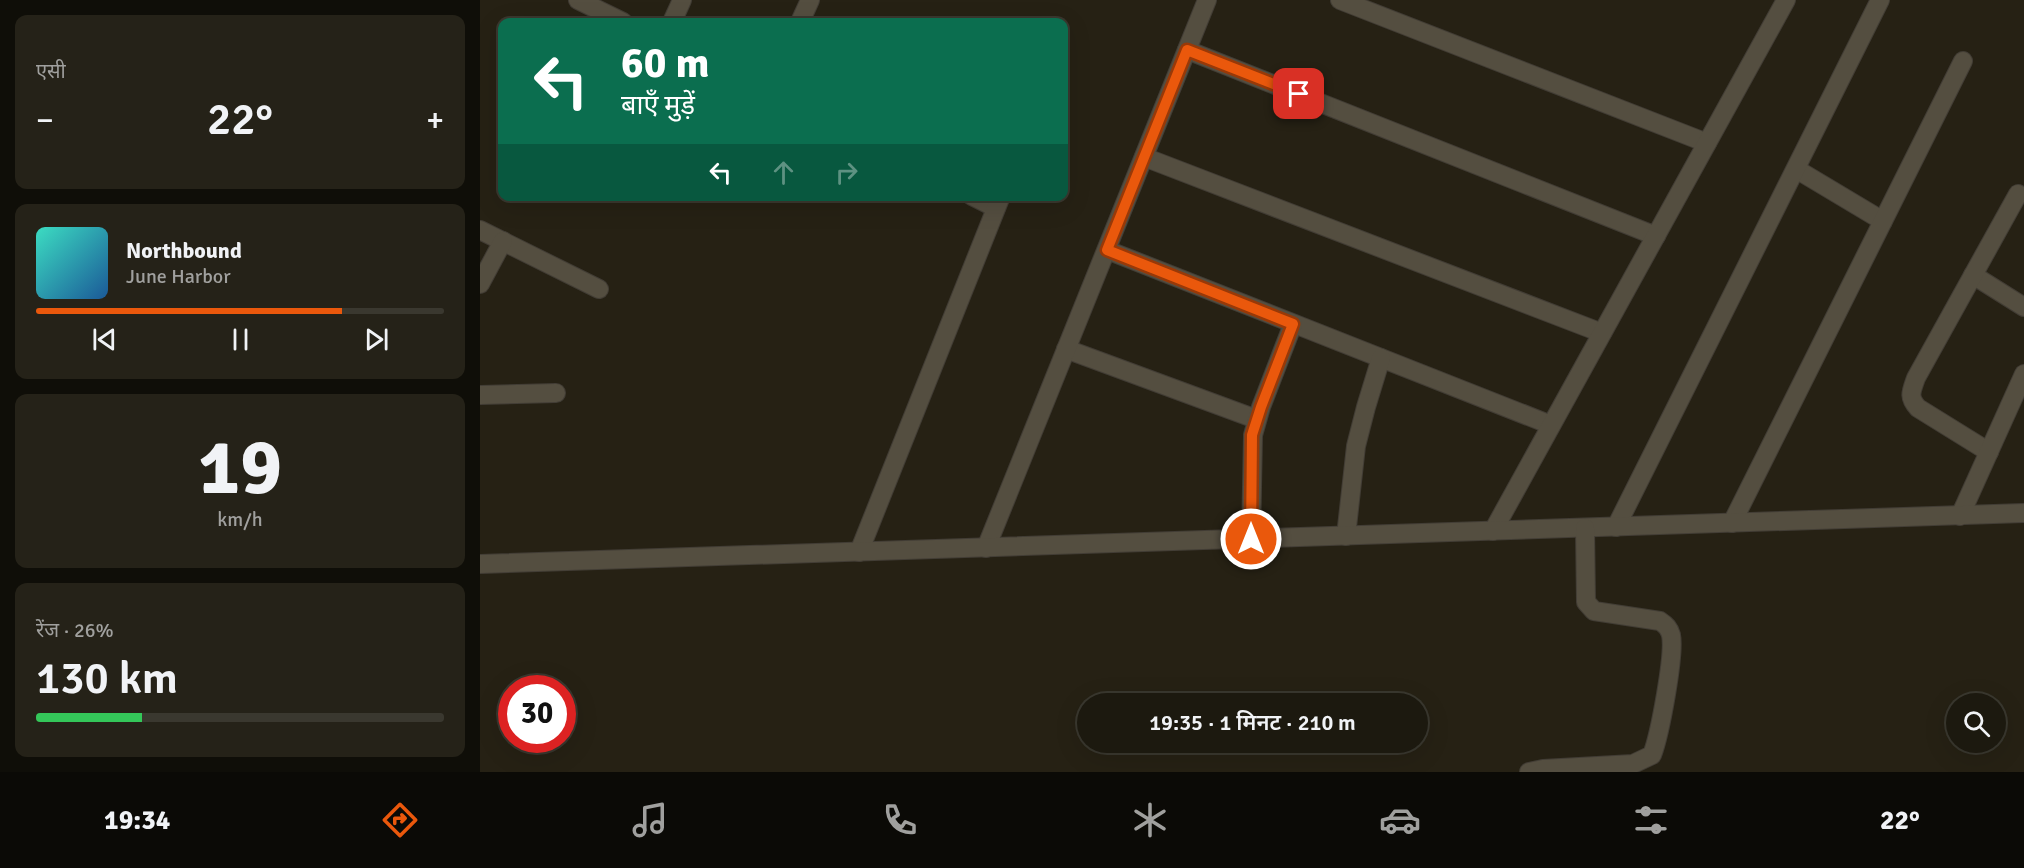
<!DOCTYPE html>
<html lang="hi">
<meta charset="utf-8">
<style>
:root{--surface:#1c190f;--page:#252218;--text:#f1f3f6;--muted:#a0a09e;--line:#3a382f;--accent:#ea580c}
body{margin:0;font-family:Signika,"Noto Sans Devanagari",sans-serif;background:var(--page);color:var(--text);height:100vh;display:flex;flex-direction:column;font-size:22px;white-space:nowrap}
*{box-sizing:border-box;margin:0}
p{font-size:20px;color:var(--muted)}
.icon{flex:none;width:33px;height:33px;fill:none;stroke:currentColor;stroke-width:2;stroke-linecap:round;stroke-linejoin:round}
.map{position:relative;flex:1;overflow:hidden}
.details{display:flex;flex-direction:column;gap:15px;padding:15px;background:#0f0e08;width:480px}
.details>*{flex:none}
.hud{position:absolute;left:18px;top:18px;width:570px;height:183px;border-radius:12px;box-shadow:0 6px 24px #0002,0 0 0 2px var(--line);background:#0b6e4f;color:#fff;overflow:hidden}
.controls{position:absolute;left:1466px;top:693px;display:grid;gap:12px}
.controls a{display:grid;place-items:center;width:60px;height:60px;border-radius:50%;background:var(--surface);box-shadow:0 6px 24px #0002,0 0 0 2px var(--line);font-size:30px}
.speed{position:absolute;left:18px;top:675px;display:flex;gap:12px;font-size:30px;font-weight:700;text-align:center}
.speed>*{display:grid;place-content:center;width:78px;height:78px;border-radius:50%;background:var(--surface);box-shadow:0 6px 24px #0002,0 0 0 2px var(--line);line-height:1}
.speed .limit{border:9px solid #d22;background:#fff;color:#111}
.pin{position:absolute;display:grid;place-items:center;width:51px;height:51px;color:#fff;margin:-26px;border-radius:12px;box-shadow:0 3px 9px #0006}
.me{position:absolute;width:66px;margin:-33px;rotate:0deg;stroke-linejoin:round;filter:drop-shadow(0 0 4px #0008)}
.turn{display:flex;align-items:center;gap:21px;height:126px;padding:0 24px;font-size:27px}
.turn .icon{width:78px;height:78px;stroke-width:2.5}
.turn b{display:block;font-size:42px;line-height:51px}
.lanes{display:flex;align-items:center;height:57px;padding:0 24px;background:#0003;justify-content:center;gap:30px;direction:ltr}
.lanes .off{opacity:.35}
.big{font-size:45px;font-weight:600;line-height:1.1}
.details .widget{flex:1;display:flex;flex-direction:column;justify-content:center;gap:9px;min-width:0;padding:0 21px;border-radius:12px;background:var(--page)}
.details .dial{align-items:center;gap:0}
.dial b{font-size:78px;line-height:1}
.song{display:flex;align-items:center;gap:18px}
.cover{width:72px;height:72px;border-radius:9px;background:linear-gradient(135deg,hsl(170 70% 55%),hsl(210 70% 35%))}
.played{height:6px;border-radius:3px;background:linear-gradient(90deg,var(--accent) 75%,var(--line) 75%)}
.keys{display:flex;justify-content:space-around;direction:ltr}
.heat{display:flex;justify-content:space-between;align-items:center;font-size:33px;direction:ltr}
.charge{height:9px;border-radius:4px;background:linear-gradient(90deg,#34c759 26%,var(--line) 0)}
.trip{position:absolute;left:597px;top:693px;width:351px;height:60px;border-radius:30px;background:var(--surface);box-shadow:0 6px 24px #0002,0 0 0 2px var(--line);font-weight:600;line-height:60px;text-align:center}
.tab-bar{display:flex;height:96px;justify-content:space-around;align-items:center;background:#0b0a06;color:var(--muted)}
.tab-bar .icon{width:42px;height:42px}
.tab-bar .on{color:var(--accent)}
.tab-bar b{font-size:27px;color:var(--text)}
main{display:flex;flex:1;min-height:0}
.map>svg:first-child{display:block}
</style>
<main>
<section class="details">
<div class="widget"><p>एसी</p>
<div class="heat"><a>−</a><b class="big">22°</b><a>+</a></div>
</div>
<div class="widget">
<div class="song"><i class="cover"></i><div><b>Northbound</b><p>June Harbor</p></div></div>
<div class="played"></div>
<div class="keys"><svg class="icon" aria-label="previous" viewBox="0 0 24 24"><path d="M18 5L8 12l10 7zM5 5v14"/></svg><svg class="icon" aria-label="pause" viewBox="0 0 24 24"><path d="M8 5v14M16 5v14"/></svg><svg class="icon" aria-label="next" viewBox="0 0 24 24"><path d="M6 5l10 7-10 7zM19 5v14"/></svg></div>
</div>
<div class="widget dial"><b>19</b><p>km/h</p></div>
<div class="widget"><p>रेंज · 26%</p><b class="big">130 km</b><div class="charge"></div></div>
</section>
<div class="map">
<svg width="1544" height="772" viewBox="0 0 1544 772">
<rect width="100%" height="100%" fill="#262114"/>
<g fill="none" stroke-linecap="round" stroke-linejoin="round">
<g stroke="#423d35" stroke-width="20">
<g id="minor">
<polyline points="98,0 143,22"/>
<polyline points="860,0 1227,143"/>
<polyline points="192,22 202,0"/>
<polyline points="320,22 330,0"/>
<polyline points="707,50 1176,236"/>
<polyline points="664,157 1122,333"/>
<polyline points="1316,169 1403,221"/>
<polyline points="492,196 516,208"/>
<polyline points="0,230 119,289"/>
<polyline points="627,250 1071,425"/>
<polyline points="1493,275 1544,307"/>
<polyline points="0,284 23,241"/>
<polyline points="586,349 776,419"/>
<polyline points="0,395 76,393"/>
<path d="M1509,452L1438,408C1428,397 1431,392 1436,378L1538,194"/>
<polyline points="1480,516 1544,374"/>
<polyline points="1252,523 1483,61"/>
<polyline points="1136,527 1400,0"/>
<polyline points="1013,531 1306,0"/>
<polyline points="866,536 876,446 886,407 901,358"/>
<polyline points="771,539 773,435 781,407 813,324"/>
<polyline points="506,548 727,0"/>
<polyline points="379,552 521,196"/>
<polyline points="0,564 1544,513"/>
<path d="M1049,772L1063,769L1153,764L1172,755C1180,734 1195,654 1191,635C1189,628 1186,625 1180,621L1114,611L1106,602L1105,528"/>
</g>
</g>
<use href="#minor" stroke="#544e40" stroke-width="18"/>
</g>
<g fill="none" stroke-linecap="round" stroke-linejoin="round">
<g stroke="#983908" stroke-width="15">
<polyline id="route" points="771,539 772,435 781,407 813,324 627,250 707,50 819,94"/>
</g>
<use href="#route" stroke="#ea580c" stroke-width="10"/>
</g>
</svg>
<div class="controls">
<a><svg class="icon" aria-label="search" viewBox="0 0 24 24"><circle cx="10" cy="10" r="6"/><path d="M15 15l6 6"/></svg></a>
</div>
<div class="speed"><div class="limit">30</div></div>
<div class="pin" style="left:819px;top:94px;background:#d93025"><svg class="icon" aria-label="arrive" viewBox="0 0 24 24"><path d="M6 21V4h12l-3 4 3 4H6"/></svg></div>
<svg class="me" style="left:771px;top:539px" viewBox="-20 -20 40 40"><circle r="17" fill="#ea580c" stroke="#fff" stroke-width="3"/><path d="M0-11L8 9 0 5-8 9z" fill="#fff"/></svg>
<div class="trip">19:35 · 1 मिनट · 210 m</div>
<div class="hud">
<div class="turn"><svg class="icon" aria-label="left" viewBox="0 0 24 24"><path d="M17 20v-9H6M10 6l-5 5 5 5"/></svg><div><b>60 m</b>बाएँ मुड़ें</div></div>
<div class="lanes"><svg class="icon" aria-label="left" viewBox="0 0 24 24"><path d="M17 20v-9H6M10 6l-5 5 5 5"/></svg><svg class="icon off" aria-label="ahead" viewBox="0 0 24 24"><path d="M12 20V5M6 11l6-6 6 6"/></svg><svg class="icon off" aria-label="right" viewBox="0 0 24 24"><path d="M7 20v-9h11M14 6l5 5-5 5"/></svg></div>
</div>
</div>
</main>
<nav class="tab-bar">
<b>19:34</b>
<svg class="icon on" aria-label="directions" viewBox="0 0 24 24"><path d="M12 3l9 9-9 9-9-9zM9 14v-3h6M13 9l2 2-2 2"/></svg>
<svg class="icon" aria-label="music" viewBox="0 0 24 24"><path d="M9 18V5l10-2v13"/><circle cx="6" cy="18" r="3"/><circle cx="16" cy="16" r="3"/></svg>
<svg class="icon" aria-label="phone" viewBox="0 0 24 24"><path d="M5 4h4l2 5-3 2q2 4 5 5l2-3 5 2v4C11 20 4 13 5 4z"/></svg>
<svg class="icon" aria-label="climate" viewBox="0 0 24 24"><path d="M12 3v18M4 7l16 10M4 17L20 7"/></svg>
<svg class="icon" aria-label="car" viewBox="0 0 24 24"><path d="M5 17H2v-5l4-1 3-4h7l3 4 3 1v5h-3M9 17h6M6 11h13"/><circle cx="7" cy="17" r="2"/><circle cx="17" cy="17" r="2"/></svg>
<svg class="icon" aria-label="filters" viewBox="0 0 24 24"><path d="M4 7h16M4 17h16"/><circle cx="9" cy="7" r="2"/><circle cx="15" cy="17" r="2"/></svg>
<b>22°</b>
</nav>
